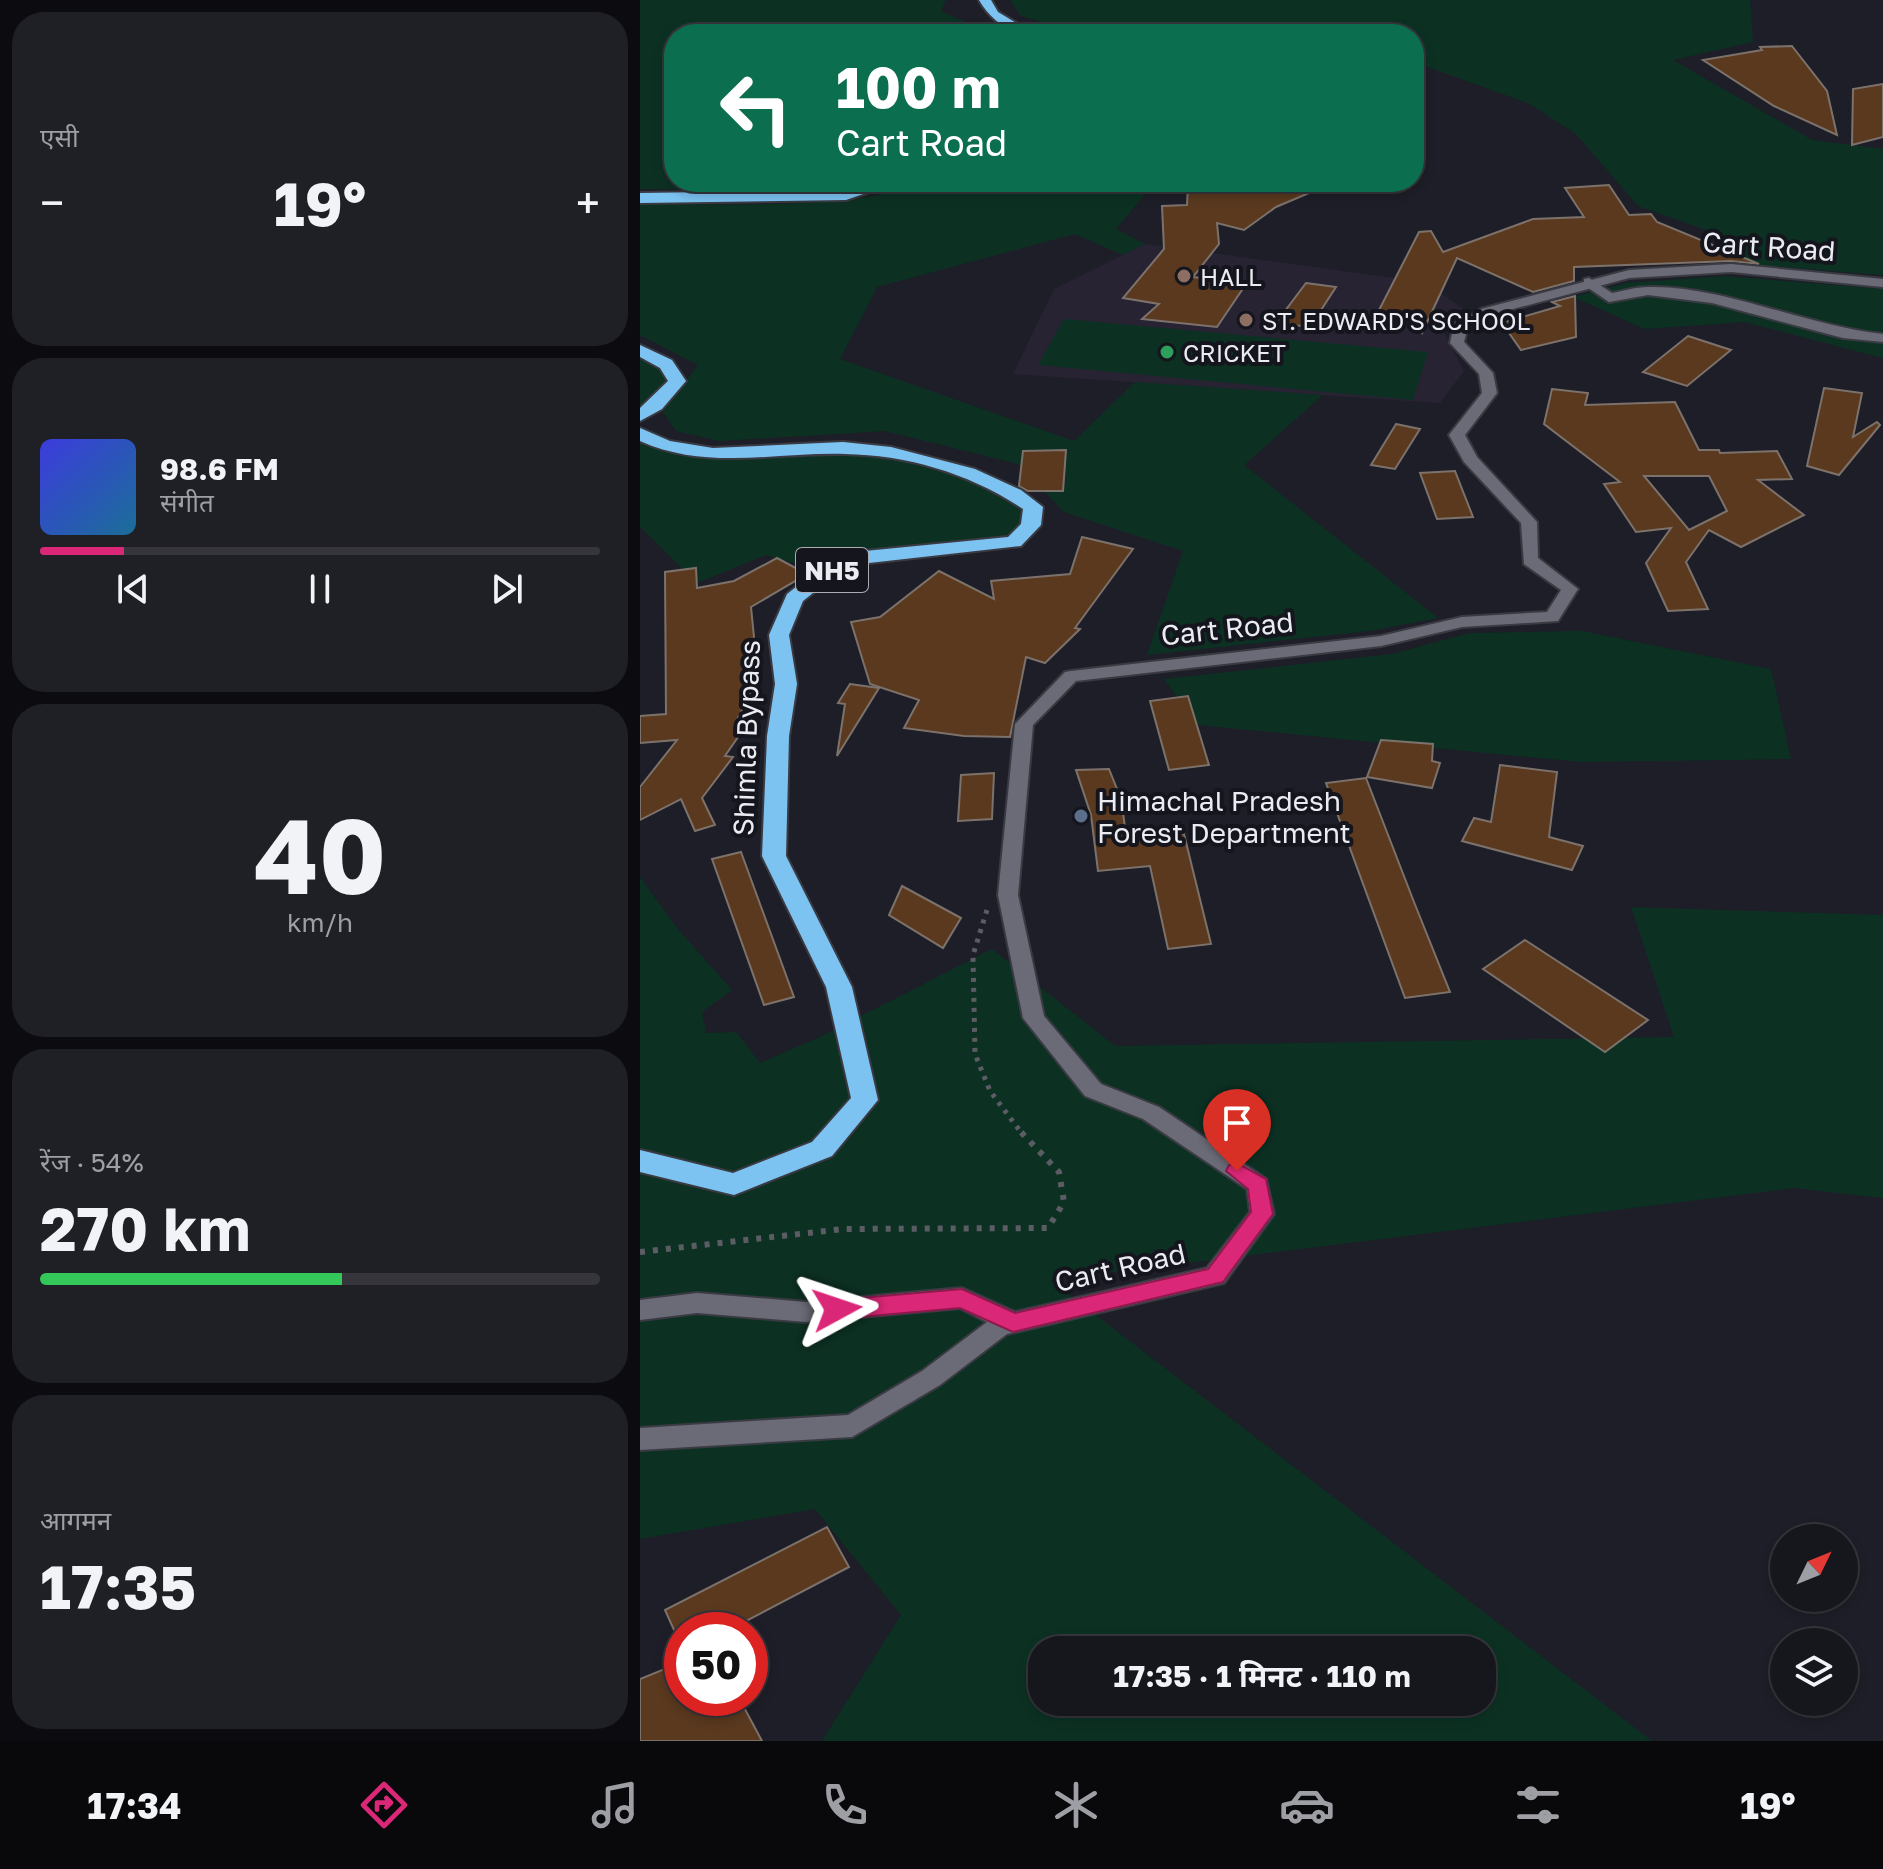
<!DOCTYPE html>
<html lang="hi">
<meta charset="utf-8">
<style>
:root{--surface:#16161d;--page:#1f1f26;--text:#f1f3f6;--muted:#9e9fa4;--line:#35353b;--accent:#db2777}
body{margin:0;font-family:"Golos Text","Noto Sans Devanagari",sans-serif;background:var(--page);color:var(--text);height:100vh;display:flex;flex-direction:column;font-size:30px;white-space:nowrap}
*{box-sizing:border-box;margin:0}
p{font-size:26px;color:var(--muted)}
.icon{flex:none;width:44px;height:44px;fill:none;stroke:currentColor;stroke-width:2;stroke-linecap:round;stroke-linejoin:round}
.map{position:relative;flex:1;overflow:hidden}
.side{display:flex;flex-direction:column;gap:12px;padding:12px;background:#0c0c10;width:640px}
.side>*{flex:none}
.hud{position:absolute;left:24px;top:24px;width:760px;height:168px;border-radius:32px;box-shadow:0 4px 12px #0003,0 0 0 2px var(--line);background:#0b6e4f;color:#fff;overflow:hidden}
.needle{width:52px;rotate:47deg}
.tools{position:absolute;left:1130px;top:1524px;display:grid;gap:16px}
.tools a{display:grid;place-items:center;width:88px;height:88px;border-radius:50%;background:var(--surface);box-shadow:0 4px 12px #0003,0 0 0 2px var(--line);font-size:40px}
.speed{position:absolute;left:24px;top:1612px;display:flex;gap:16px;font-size:40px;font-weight:700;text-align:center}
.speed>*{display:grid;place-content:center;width:104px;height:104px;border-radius:50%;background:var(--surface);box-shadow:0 4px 12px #0003,0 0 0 2px var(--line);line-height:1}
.speed .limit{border:12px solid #d22;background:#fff;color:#111}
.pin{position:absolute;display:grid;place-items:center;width:68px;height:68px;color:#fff;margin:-82px -34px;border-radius:50% 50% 50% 0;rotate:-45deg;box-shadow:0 0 8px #0007}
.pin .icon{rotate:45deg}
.me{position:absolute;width:88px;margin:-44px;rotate:85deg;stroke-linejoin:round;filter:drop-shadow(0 0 6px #0008)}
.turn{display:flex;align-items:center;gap:28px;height:168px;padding:0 40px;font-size:36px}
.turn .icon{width:104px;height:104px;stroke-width:2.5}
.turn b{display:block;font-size:56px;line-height:68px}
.big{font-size:60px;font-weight:700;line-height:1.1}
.side .card{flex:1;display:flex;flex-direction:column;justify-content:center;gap:12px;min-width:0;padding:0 28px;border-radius:32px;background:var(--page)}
.side .dial{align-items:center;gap:0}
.dial b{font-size:104px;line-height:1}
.song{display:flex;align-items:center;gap:24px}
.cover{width:96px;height:96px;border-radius:12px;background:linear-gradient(135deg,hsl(240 70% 55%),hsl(200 70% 35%))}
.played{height:8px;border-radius:4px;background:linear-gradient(90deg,var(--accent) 15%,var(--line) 15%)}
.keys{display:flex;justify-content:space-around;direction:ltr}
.heat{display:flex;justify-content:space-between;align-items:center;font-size:44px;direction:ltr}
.charge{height:12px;border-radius:6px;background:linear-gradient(90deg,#34c759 54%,var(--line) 0)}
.trip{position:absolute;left:388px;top:1636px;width:468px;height:80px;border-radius:32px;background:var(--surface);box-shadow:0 4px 12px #0003,0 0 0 2px var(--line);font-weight:700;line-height:80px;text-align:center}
.tabs{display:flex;height:128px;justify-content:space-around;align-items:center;background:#09090c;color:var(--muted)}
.tabs .icon{width:56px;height:56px}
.tabs .active{color:var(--accent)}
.tabs b{font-size:36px;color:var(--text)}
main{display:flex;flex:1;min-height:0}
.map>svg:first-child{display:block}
</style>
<main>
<section class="side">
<div class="card"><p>एसी</p>
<div class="heat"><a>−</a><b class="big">19°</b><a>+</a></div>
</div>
<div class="card">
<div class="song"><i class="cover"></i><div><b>98.6 FM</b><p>संगीत</p></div></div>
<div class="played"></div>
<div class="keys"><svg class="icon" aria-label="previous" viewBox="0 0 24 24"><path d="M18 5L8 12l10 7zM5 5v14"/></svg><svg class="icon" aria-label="pause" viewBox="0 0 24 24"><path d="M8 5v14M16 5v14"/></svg><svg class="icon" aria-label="next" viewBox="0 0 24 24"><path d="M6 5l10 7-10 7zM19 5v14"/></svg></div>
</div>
<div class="card dial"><b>40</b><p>km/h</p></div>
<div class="card"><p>रेंज · 54%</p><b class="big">270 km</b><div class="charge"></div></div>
<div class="card"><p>आगमन</p><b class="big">17:35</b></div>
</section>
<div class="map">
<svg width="1243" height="1741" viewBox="0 0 1243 1741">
<rect width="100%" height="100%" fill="#1d1e27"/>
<polygon fill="#282333" points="505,244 784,282 823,308 804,332 824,371 800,403 373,374 414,289"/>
<g fill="#0c3123" fill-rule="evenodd">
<polygon points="0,0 306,0 301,11 352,34 34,34 34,182 234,182 196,191 0,189"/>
<polygon points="370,0 1110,0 1113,42 1033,60 1172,140 1243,149 1243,275 1116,265 1069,231 998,206 936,134 890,104 774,62 774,34 442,34 381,16"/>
<path d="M276,182H515L476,229L505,244L483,255L435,234L237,287L200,359L434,441L495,382L683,395L604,465L798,618L730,631L507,655L543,551L424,512L378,464L245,431L79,441L36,431L23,412L58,365L0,335V204C62,203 228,212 276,182Z"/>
<polygon points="1084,276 1243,289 1243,358 1104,322 1005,329 933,297 986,283"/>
<polygon points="424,319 788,352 773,400 398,365"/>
<polygon points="0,357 18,366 28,382 0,411"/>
<path d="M0,440C62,474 139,450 207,452C242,454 275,464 309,474C338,483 363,489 385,511L382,526L366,539L266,547L223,553L171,568L126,555L57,583L0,527Z"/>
<polygon points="942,631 1131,669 1151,759 941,762 558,725 524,679 752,654 830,633"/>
<path d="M0,877L37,928L92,990L62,1012L66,1033L96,1032L120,1063L180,1037L352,949L475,1046L1034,1037L991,907L1243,915V1198L1154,1188L410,1280L1012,1741H182L261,1615L175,1509L0,1539ZM402,1650H842V1702H402Z"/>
</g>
<g fill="#5a391f" stroke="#7c726b" stroke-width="2" fill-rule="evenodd">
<polygon points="1152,46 1187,91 1197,135 1134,106 1063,60 1122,50 1120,47"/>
<polygon points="1243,84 1243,137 1212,145 1213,89"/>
<polygon points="695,182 636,207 604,230 577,223 579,244 553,277 606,284 577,327 502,319 519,304 483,298 524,249 522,206 547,205 548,184"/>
<polygon points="969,185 989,215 1011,214 1017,222 1119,264 1091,261 934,267 934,281 893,292 817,258 782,333 773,321 736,316 779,232 791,231 803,252 893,219 944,217 925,188"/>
<polygon points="666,283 696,287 670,327 636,323"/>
<polygon points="935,296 936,337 881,350 862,323 920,306 912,302"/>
<polygon points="1048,336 1091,350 1047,386 1003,372"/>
<polygon points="1184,388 1222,393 1213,437 1237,422 1240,425 1199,475 1167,466"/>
<path d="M912,389L948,393L945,405L1035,402L1059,450H1079L1080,453L1137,451L1152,479L1118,480L1164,515L1101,547L1069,530L1046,562L1068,609L1028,611L1006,563L1031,528L996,532L964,484L980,482L904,424ZM1004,476H1069L1087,511L1049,530Z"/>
<polygon points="756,424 780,429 755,469 731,465"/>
<polygon points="426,450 423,491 388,491 379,486 383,451"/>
<polygon points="815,471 833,517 797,519 780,473"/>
<polygon points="442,537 493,549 435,628 440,629 405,663 386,657 370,737 324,736 264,728 279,700 230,684 211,622 240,617 299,571 354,599 351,581 430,574"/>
<polygon points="137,558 167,574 111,607 118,677 96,722 107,724 85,756 93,757 62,798 75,825 55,831 41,799 0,820 0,787 37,740 0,743 0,716 26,714 25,572 56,568 57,588 94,581"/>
<polygon points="210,684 239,688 197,756 205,704 198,703"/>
<polygon points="548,696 569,765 529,770 510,701"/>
<polygon points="741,740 793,744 792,761 800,763 792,788 727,777"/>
<polygon points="860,765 917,772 909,837 943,846 932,870 822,841 834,818 851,822"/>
<polygon points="469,769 481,799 487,841 544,834 571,944 528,949 510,866 458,871 451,815 436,770"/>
<polygon points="354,773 352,819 318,821 321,775"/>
<polygon points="726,778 774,902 810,992 765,998 686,783"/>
<polygon points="101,852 154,997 124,1005 72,859"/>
<polygon points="262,886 321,918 303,948 249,915"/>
<polygon points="885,940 1008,1020 965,1052 843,969"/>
<polygon points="187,1527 209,1567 89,1630 34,1630 25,1610"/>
<polygon points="42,1662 42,1698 99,1698 122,1741 0,1741 0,1679"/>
</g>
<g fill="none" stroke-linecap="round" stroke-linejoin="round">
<g stroke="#3a3a42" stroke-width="4">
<path id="street" d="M949,278L972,293C983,291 996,287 1008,287C1082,285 1166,326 1243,334V342L1203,338L1072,303L1008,295L969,302L944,285V279Z"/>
</g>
<g stroke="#3a3a42" stroke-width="4">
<polygon id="secondary" points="1091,264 1243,279 1243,287 1091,272 989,278 851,315 828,326 824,342 853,373 857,393 825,435 837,457 897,522 898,558 938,589 918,621 822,627 741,646 436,681 393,725 378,895 404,1016 461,1084 519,1107 626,1179 634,1214 584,1283 367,1334 300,1385 212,1437 0,1450 0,1428 208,1415 282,1371 347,1322 320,1308 166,1322 57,1313 0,1320 0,1300 57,1293 166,1302 322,1288 375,1312 567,1268 610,1212 607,1189 503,1119 445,1096 383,1018 358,895 375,724 425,672 431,671 741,636 822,617 907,612 921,590 884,564 881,523 824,462 809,435 842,393 839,374 810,343 814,324 841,309 989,270"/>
</g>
<g stroke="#3a3a42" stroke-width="4">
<g id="highway">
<path d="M339,0H351L358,12L395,34C370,34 351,21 339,0Z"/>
<polygon points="234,182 258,182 206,200 0,203 0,193 205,190"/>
<polygon points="0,345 32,360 46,381 22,409 0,421 0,408 28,381 20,368 0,357"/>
<path d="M0,428L30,441L73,448L203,442L251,447L335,469L381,490L403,507L401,525L381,546L229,563L194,576L163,601L149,635L157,684L149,736L146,856L212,987L238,1100L192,1156L94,1195L0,1172V1150L93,1173L172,1142L211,1098L186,987L122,856L127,736L135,684L129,635L147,594L180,568L225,551L368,537L381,524L383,509C331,474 268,455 205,454C134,452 67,471 0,441Z"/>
</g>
</g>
<polyline stroke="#5b5c64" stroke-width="5" stroke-dasharray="4 6" stroke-linecap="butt" points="347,910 333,955 335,1054 350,1091 380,1131"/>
<polyline stroke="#5b5c64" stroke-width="6" stroke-dasharray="5 8" stroke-linecap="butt" points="0,1252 203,1229 408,1228 424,1202 419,1172 378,1129"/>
<use href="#street" fill="#6a6b76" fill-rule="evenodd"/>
<use href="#secondary" fill="#6a6b76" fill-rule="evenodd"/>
<use href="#highway" fill="#7dc3f2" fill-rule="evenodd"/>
</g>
<polygon fill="#db2777" stroke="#8e194d" stroke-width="2" points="597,1163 626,1179 633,1214 583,1282 373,1332 320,1308 197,1319 189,1316 186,1309 189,1303 197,1300 322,1289 375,1313 568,1269 611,1212 608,1189 586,1171 589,1165"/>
<g fill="#8d6e63" stroke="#14151d" stroke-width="3">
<circle cx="544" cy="276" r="8"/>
<circle cx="606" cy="320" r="8"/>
</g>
<circle fill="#2e9e5b" stroke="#14151d" stroke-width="3" cx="527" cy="352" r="8"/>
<circle fill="#5c6f8a" stroke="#14151d" stroke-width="3" cx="441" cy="816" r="8"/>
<g text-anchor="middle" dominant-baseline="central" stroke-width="8" stroke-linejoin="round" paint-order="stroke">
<g font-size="24" fill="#ebecf2" stroke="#14151d" text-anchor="start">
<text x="560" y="276">HALL</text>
<text x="622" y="320">ST. EDWARD'S SCHOOL</text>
<text x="543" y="352">CRICKET</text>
</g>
<rect fill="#14151d" stroke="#aaacb2" stroke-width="2" x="156" y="548" width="72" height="44" rx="6"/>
<g font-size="26" font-weight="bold" fill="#ebecf2">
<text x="192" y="570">NH5</text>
</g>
<g font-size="28" fill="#ebecf2" stroke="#14151d">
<text transform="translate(1129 246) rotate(4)">Cart Road</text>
<text transform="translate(587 628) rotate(-6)">Cart Road</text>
<text transform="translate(106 738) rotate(-88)">Shimla Bypass</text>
<text transform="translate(480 1267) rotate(-13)">Cart Road</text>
</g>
<g font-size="28" fill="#ebecf2" stroke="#14151d" text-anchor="start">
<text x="457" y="800">Himachal Pradesh<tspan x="457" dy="32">Forest Department</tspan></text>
</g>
</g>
</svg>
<div class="tools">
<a><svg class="needle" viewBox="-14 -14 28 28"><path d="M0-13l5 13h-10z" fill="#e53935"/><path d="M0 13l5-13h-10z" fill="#9e9fa4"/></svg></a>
<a><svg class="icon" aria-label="layers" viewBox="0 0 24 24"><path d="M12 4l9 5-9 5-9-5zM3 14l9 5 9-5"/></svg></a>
</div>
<div class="speed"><div class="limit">50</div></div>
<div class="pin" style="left:597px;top:1171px;background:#d93025"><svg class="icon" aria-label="arrive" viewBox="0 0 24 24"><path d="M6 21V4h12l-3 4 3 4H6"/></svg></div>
<svg class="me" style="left:197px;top:1309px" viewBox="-20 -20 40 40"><path d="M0-17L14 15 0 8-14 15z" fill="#db2777" stroke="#fff" stroke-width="4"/></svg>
<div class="trip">17:35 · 1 मिनट · 110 m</div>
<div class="hud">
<div class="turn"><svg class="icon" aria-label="left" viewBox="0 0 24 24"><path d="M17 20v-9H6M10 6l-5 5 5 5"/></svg><div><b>100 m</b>Cart Road</div></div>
</div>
</div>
</main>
<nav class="tabs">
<b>17:34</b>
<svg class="icon active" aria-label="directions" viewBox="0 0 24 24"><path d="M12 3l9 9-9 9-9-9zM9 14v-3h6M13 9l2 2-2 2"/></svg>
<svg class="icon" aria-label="music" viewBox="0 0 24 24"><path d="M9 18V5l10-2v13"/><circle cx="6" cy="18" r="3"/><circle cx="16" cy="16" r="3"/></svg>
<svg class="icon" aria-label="phone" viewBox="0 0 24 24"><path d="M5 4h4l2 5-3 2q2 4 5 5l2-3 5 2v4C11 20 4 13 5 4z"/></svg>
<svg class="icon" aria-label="climate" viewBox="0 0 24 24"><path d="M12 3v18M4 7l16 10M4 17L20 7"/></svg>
<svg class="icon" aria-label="car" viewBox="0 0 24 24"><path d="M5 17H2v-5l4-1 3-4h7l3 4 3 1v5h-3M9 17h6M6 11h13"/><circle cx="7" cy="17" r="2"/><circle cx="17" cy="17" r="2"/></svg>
<svg class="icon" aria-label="filters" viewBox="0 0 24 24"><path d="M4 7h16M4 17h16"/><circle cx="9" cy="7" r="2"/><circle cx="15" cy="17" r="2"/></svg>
<b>19°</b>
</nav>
